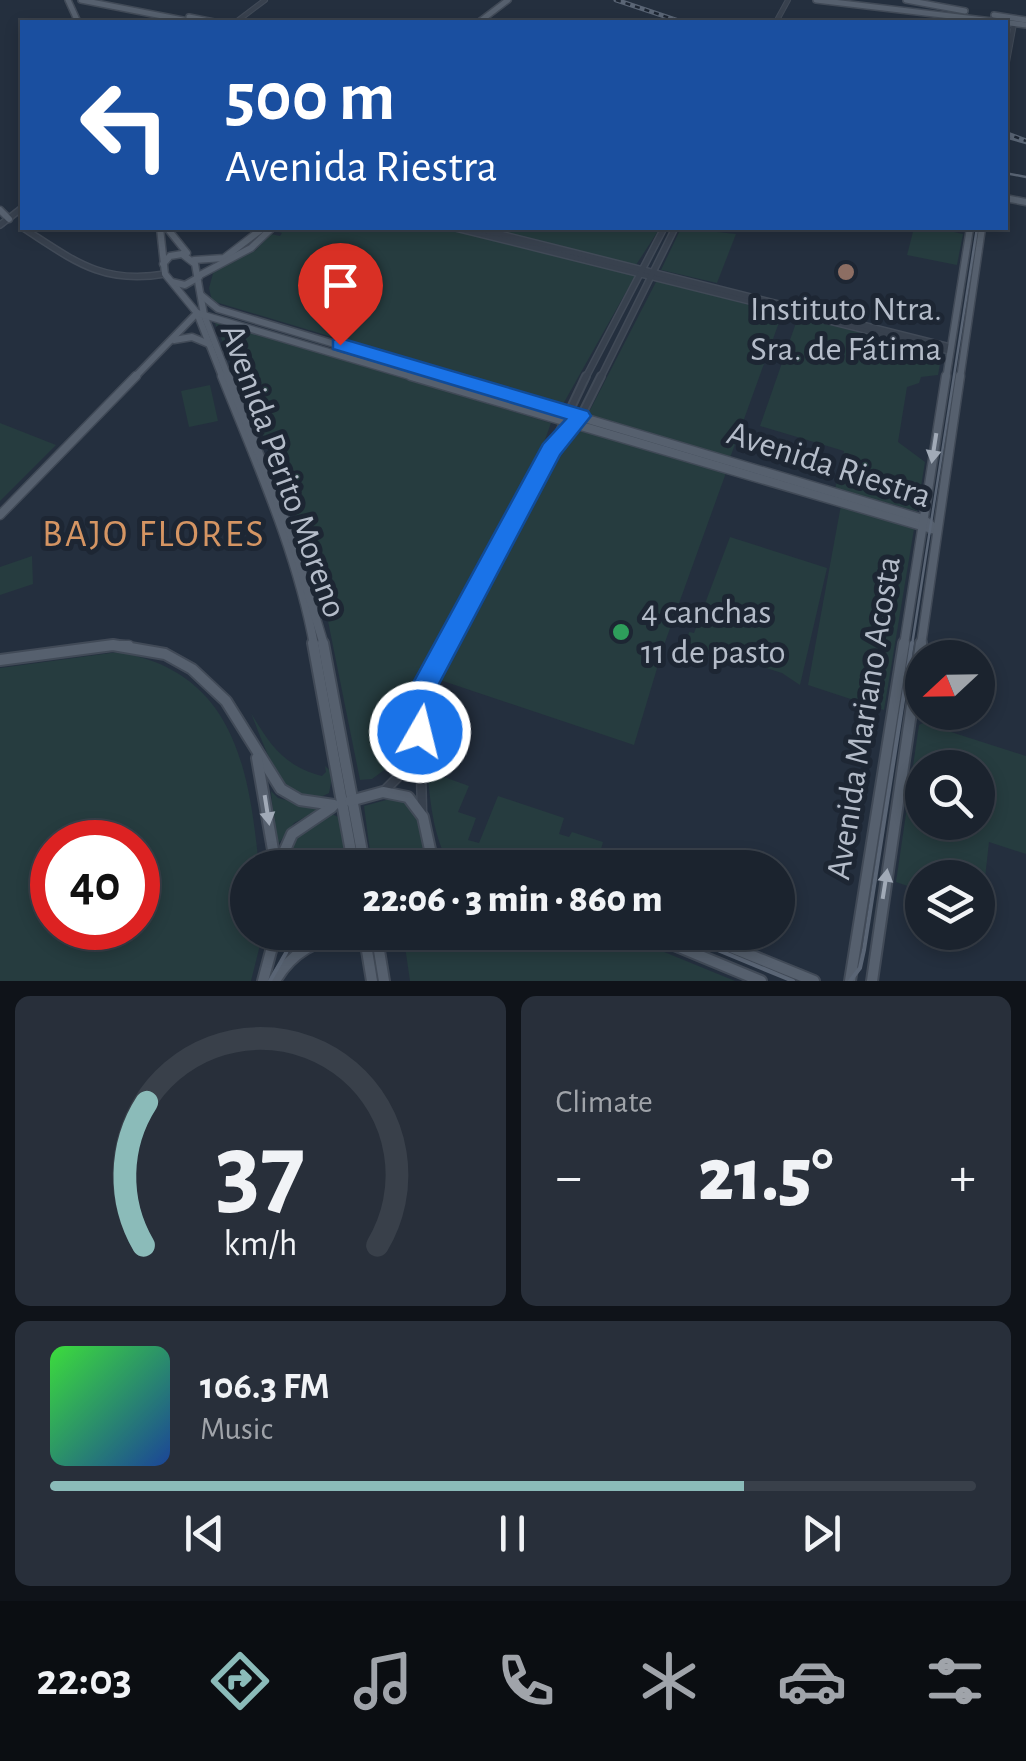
<!DOCTYPE html>
<meta charset="utf-8">
<style>
:root{--surface:#1b232e;--page:#282f3a;--text:#f1f3f6;--muted:#a0a4aa;--line:#39404a;--accent:#8bbbb9}
body{margin:0;font-family:"Alegreya Sans",sans-serif;background:var(--page);color:var(--text);height:100vh;display:flex;flex-direction:column;font-size:38px;white-space:nowrap}
*{box-sizing:border-box;margin:0}
p{font-size:32px;color:var(--muted)}
.icon{flex:none;width:55px;height:55px;fill:none;stroke:currentColor;stroke-width:2;stroke-linecap:round;stroke-linejoin:round}
.map{position:relative;height:981px;overflow:hidden}
.drawer{display:flex;flex-direction:column;gap:15px;padding:15px;background:#0f1319;flex:1}
.drawer>*{flex:none}
.hud{position:absolute;left:20px;top:20px;width:988px;height:210px;border-radius:0px;box-shadow:0 5px 15px #0003,0 0 0 2px var(--line);background:#1a4fa0;color:#fff;overflow:hidden}
.needle{width:65px;rotate:248deg}
.fabs{position:absolute;left:905px;top:640px;display:grid;gap:20px}
.fabs a{display:grid;place-items:center;width:90px;height:90px;border-radius:50%;background:var(--surface);box-shadow:0 5px 15px #0003,0 0 0 2px var(--line);font-size:50px}
.speed{position:absolute;left:30px;top:820px;display:flex;gap:20px;font-size:50px;font-weight:700;text-align:center}
.speed>*{display:grid;place-content:center;width:130px;height:130px;border-radius:50%;background:var(--surface);box-shadow:0 5px 15px #0003,0 0 0 2px var(--line);line-height:1}
.speed .limit{border:15px solid #d22;background:#fff;color:#111}
.pin{position:absolute;display:grid;place-items:center;width:85px;height:85px;color:#fff;margin:-102px -42px;border-radius:50% 50% 50% 0;rotate:-45deg;box-shadow:0 0 10px #0007}
.pin .icon{rotate:45deg}
.me{position:absolute;width:110px;margin:-55px;rotate:8deg;stroke-linejoin:round;filter:drop-shadow(0 0 8px #0008)}
.turn{display:flex;align-items:center;gap:35px;height:210px;padding:0 40px;font-size:45px}
.turn .icon{width:130px;height:130px;stroke-width:2.5}
.turn b{display:block;font-size:70px;line-height:85px}
.big{font-size:75px;font-weight:800;line-height:1.1}
.drawer .card{flex:1;display:flex;flex-direction:column;justify-content:center;gap:15px;min-width:0;padding:0 35px;border-radius:15px;background:var(--page)}
.drawer .dial{align-items:center;gap:0}
.dial svg{height:260px;overflow:visible;fill:none;stroke:var(--line);stroke-width:7;stroke-linecap:round;text-anchor:middle}
.dial text{fill:var(--text);stroke:none}
.song{display:flex;align-items:center;gap:30px}
.cover{width:120px;height:120px;border-radius:15px;background:linear-gradient(135deg,hsl(120 70% 55%),hsl(220 70% 35%))}
.played{height:10px;border-radius:5px;background:linear-gradient(90deg,var(--accent) 75%,var(--line) 75%)}
.keys{display:flex;justify-content:space-around;direction:ltr}
.heat{display:flex;justify-content:space-between;align-items:center;font-size:55px;direction:ltr}
.drawer .tiles{flex:1;display:grid;gap:15px;grid-template-columns:1fr 1fr}
.card:last-child{grid-column:span 2}
.trip{position:absolute;left:230px;top:850px;width:565px;height:100px;border-radius:50px;background:var(--surface);box-shadow:0 5px 15px #0003,0 0 0 2px var(--line);font-weight:800;line-height:100px;text-align:center}
.menu{display:flex;height:160px;justify-content:space-around;align-items:center;background:#0b0e12;color:var(--muted)}
.menu .icon{width:70px;height:70px}
.menu .selected{color:var(--accent)}
.menu b{font-size:45px;color:var(--text)}
.map>svg:first-child{display:block}
</style>
<div class="map">
<svg width="1026" height="981" viewBox="0 0 1026 981">
<rect width="100%" height="100%" fill="#242f3e"/>
<g fill="#263c3f" fill-rule="evenodd">
<polygon points="277,228 449,228 635,276 562,406 212,301 209,288 214,270 256,250 271,234 280,236 282,233 274,231"/>
<polygon points="488,228 660,228 636,265"/>
<polygon points="681,228 736,234 717,283 661,270"/>
<polygon points="914,228 936,228 963,234 957,265 907,255"/>
<polygon points="657,280 782,314 730,458 587,416"/>
<polygon points="798,317 942,353 938,375 921,377 919,383 907,387 898,442 925,462 917,511 835,489 844,451 760,426"/>
<polygon points="214,321 551,423 542,448 439,641 408,709 395,762 372,779 360,780 328,621 295,514"/>
<polygon points="210,385 218,421 189,427 181,391"/>
<polygon points="0,423 56,445 0,501"/>
<polygon points="584,429 727,470 664,645 634,745 440,680 556,451"/>
<polygon points="841,505 914,529 884,710 808,685"/>
<polygon points="730,537 827,568 800,685 782,673 686,643 689,632 694,633"/>
<polygon points="32,556 33,584 0,595 0,567"/>
<path d="M118,652C235,672 249,769 259,867L248,868V932L263,933L251,981H0V668ZM138,842V928H52V842Z"/>
<path d="M251,713C270,745 284,766 322,776L326,772L325,766L333,773L329,793C285,818 263,742 251,713Z"/>
<path d="M923,723L1026,756V854L989,842L984,887L978,884V878H922V891L896,882L919,725ZM922,768H978V822H922Z"/>
<path d="M436,774L469,786L458,812L476,818L468,840L479,843L498,796L564,818L559,834L569,837L572,832L603,842L596,867H451C435,842 430,805 428,775Z"/>
<polygon points="271,791 278,798 320,809 294,823 276,847"/>
<polygon points="397,797 403,797 416,815 427,867 372,867 364,806"/>
<polygon points="332,814 340,818 348,867 287,868 292,840"/>
<polygon points="403,933 618,933 735,981 410,981"/>
</g>
<g fill="none" stroke-linecap="round" stroke-linejoin="round">
<g stroke="#414a57" stroke-width="6">
<g id="minor-far3">
<polyline points="236,22 265,0"/>
<polyline points="776,22 788,0"/>
<polyline points="1005,73 1014,24"/>
</g>
</g>
<g stroke="#414a57" stroke-width="8">
<g id="minor-far2">
<polyline points="0,225 22,208"/>
<path d="M23,228C73,260 102,285 165,274"/>
<polyline points="456,228 950,351"/>
<polyline points="476,228 950,347"/>
<polyline points="585,379 664,228"/>
<polyline points="600,379 675,228"/>
</g>
</g>
<g stroke="#414a57" stroke-width="10">
<g id="minor-far1">
<polyline points="555,445 581,416 601,376"/>
<polyline points="445,645 551,450 586,376"/>
</g>
</g>
<g stroke="#414a57" stroke-width="11">
<g id="minor">
<polyline points="384,791 401,774 413,705 447,643"/>
<polyline points="422,811 420,732 425,689"/>
</g>
</g>
<g stroke="#414a57" stroke-width="8">
<g id="major-far3">
<polyline points="68,0 78,22"/>
<polyline points="81,0 193,22"/>
<polyline points="816,0 1026,25"/>
<polyline points="906,0 965,11"/>
<polyline points="994,15 1026,20"/>
<polyline points="189,17 214,22"/>
<polyline points="479,22 508,0"/>
</g>
</g>
<g stroke="#414a57" stroke-width="9">
<g id="major-far2">
<polyline points="1005,198 1026,202"/>
<polyline points="0,210 9,219"/>
<polyline points="160,228 165,274 197,313 223,379"/>
<polyline points="167,228 187,253"/>
<polyline points="194,260 224,258 263,228"/>
<polyline points="163,264 170,256 182,254 195,264 204,315 229,379"/>
<polyline points="200,275 251,248 272,228"/>
<polyline points="172,282 185,285 199,277"/>
<polyline points="201,295 218,309 452,379"/>
<polyline points="197,313 420,379"/>
<polyline points="174,340 192,337 209,344"/>
<polyline points="133,379 197,313"/>
<polyline points="946,379 970,228"/>
<polyline points="960,379 982,228"/>
</g>
</g>
<g stroke="#414a57" stroke-width="11">
<g id="major-far1">
<path d="M222,376C257,464 297,552 314,645"/>
<polyline points="228,376 290,532 324,645"/>
<polyline points="411,376 935,530"/>
<polyline points="443,376 923,519 937,530"/>
<polyline points="0,515 136,376"/>
<polyline points="107,645 129,645"/>
<polyline points="904,645 946,376"/>
<polyline points="921,645 960,376"/>
</g>
</g>
<g stroke="#414a57" stroke-width="14">
<g id="major">
<polyline points="313,643 354,868"/>
<polyline points="323,643 365,868"/>
<polyline points="0,660 113,645 165,654 192,669 226,701 281,789 300,800 334,805"/>
<polyline points="257,758 276,867"/>
<polyline points="350,801 383,792 408,797 423,817 434,868"/>
<polyline points="277,868 292,834 332,807"/>
<polyline points="293,932 312,941"/>
<polyline points="364,932 372,981"/>
<polyline points="376,932 384,981"/>
<polyline points="643,932 761,981"/>
<polyline points="694,932 814,981"/>
<polyline points="263,981 276,932"/>
<path d="M275,981C292,951 316,941 348,932"/>
<polyline points="850,981 904,643"/>
<polyline points="872,981 921,643"/>
</g>
</g>
<use href="#minor-far3" stroke="#38414e" stroke-width="4"/>
<use href="#minor-far2" stroke="#38414e" stroke-width="5"/>
<use href="#minor-far1" stroke="#38414e" stroke-width="6"/>
<use href="#minor" stroke="#38414e" stroke-width="8"/>
<use href="#major-far3" stroke="#56606e" stroke-width="5"/>
<use href="#major-far2" stroke="#56606e" stroke-width="6"/>
<use href="#major-far1" stroke="#56606e" stroke-width="8"/>
<use href="#major" stroke="#56606e" stroke-width="10"/>
<g stroke="#5a6575" stroke-width="2.5">
<polyline points="1005,137 1026,143"/>
<polyline points="1005,173 1026,177"/>
<polyline points="912,645 977,228"/>
</g>
<g stroke="#5a6575" stroke-width="4">
<polyline points="674,932 793,981"/>
<polyline points="270,981 291,944 303,932"/>
<polyline points="850,981 860,968 864,950 912,643"/>
</g>
<g stroke="#5a6575" stroke-width="5">
<g id="rail">
<polyline points="616,0 682,22"/>
<polyline points="1005,133 1026,141"/>
</g>
</g>
<use href="#rail" stroke="#1d2633" stroke-width="2.5" stroke-dasharray="5" stroke-linecap="butt"/>
</g>
<defs><path id="oneway-solid" d="M-6-.8H1V-3.2L6.5 0L1 3.2V.8H-6Z" transform="scale(2.5)"/></defs>
<g fill="#a1aab7">
<use href="#oneway-solid" transform="translate(934 448) rotate(99)"/>
<use href="#oneway-solid" transform="translate(267 810) rotate(81)"/>
<use href="#oneway-solid" transform="translate(885 884) rotate(-81)"/>
</g>
<polygon fill="#1a73e8" stroke="#114b97" stroke-width="2.5" points="340,338 588,411 591,416 560,455 439,684 429,741 420,744 410,741 406,732 413,683 543,444 566,419 333,349 333,340"/>
<circle fill="#8d6e63" stroke="#1d2633" stroke-width="4" cx="846" cy="272" r="10"/>
<circle fill="#2e9e5b" stroke="#1d2633" stroke-width="4" cx="621" cy="632" r="10"/>
<g text-anchor="middle" dominant-baseline="central" stroke-width="10" stroke-linejoin="round" paint-order="stroke">
<g font-size="35" fill="#b4bcc9" stroke="#1d2633">
<text x="846" y="309">Instituto Ntra.<tspan x="846" dy="40">Sra. de Fátima</tspan></text>
<text x="641" y="612" text-anchor="start">4 canchas<tspan x="641" dy="40">11 de pasto</tspan></text>
</g>
<g font-size="35" fill="#b4bcc9" stroke="#1d2633">
<text transform="translate(829 465) rotate(18)">Avenida Riestra</text>
<text transform="translate(283 471) rotate(70)">Avenida Perito Moreno</text>
<text transform="translate(864 718) rotate(-81)">Avenida Mariano Acosta</text>
</g>
<g font-size="38" letter-spacing="2.5" fill="#d59563" stroke="#1d2633">
<text x="154" y="535">BAJO FLORES</text>
</g>
</g>
</svg>
<div class="fabs">
<a><svg class="needle" viewBox="-14 -14 28 28"><path d="M0-13l5 13h-10z" fill="#e53935"/><path d="M0 13l5-13h-10z" fill="#a0a4aa"/></svg></a>
<a><svg class="icon" aria-label="search" viewBox="0 0 24 24"><circle cx="10" cy="10" r="6"/><path d="M15 15l6 6"/></svg></a>
<a><svg class="icon" aria-label="layers" viewBox="0 0 24 24"><path d="M12 4l9 5-9 5-9-5zM3 14l9 5 9-5"/></svg></a>
</div>
<div class="speed"><div class="limit">40</div></div>
<div class="pin" style="left:340px;top:345px;background:#d93025"><svg class="icon" aria-label="arrive" viewBox="0 0 24 24"><path d="M6 21V4h12l-3 4 3 4H6"/></svg></div>
<svg class="me" style="left:420px;top:732px" viewBox="-20 -20 40 40"><circle r="17" fill="#1a73e8" stroke="#fff" stroke-width="3"/><path d="M0-11L8 9 0 5-8 9z" fill="#fff"/></svg>
<div class="trip">22:06 · 3 min · 860 m</div>
<div class="hud">
<div class="turn"><svg class="icon" aria-label="left" viewBox="0 0 24 24"><path d="M17 20v-9H6M10 6l-5 5 5 5"/></svg><div><b>500 m</b>Avenida Riestra</div></div>
</div>
</div>
<section class="drawer">
<div class="tiles">
<div class="card dial"><svg viewBox="0 0 100 80">
<path d="M14 69A42 42 0 1 1 86 69"/>
<path d="M14 69A42 42 0 0 1 15 25" stroke="#8bbbb9"/>
<text x="50" y="56" font-size="32" font-weight="700">37</text>
<text x="50" y="72" font-size="11">km/h</text>
</svg></div>
<div class="card"><p>Climate</p>
<div class="heat"><a>−</a><b class="big">21.5°</b><a>+</a></div>
</div>
<div class="card">
<div class="song"><i class="cover"></i><div><b>106.3 FM</b><p>Music</p></div></div>
<div class="played"></div>
<div class="keys"><svg class="icon" aria-label="previous" viewBox="0 0 24 24"><path d="M18 5L8 12l10 7zM5 5v14"/></svg><svg class="icon" aria-label="pause" viewBox="0 0 24 24"><path d="M8 5v14M16 5v14"/></svg><svg class="icon" aria-label="next" viewBox="0 0 24 24"><path d="M6 5l10 7-10 7zM19 5v14"/></svg></div>
</div>
</div>
</section>
<nav class="menu">
<b>22:03</b>
<svg class="icon selected" aria-label="directions" viewBox="0 0 24 24"><path d="M12 3l9 9-9 9-9-9zM9 14v-3h6M13 9l2 2-2 2"/></svg>
<svg class="icon" aria-label="music" viewBox="0 0 24 24"><path d="M9 18V5l10-2v13"/><circle cx="6" cy="18" r="3"/><circle cx="16" cy="16" r="3"/></svg>
<svg class="icon" aria-label="phone" viewBox="0 0 24 24"><path d="M5 4h4l2 5-3 2q2 4 5 5l2-3 5 2v4C11 20 4 13 5 4z"/></svg>
<svg class="icon" aria-label="climate" viewBox="0 0 24 24"><path d="M12 3v18M4 7l16 10M4 17L20 7"/></svg>
<svg class="icon" aria-label="car" viewBox="0 0 24 24"><path d="M5 17H2v-5l4-1 3-4h7l3 4 3 1v5h-3M9 17h6M6 11h13"/><circle cx="7" cy="17" r="2"/><circle cx="17" cy="17" r="2"/></svg>
<svg class="icon" aria-label="filters" viewBox="0 0 24 24"><path d="M4 7h16M4 17h16"/><circle cx="9" cy="7" r="2"/><circle cx="15" cy="17" r="2"/></svg>
</nav>
